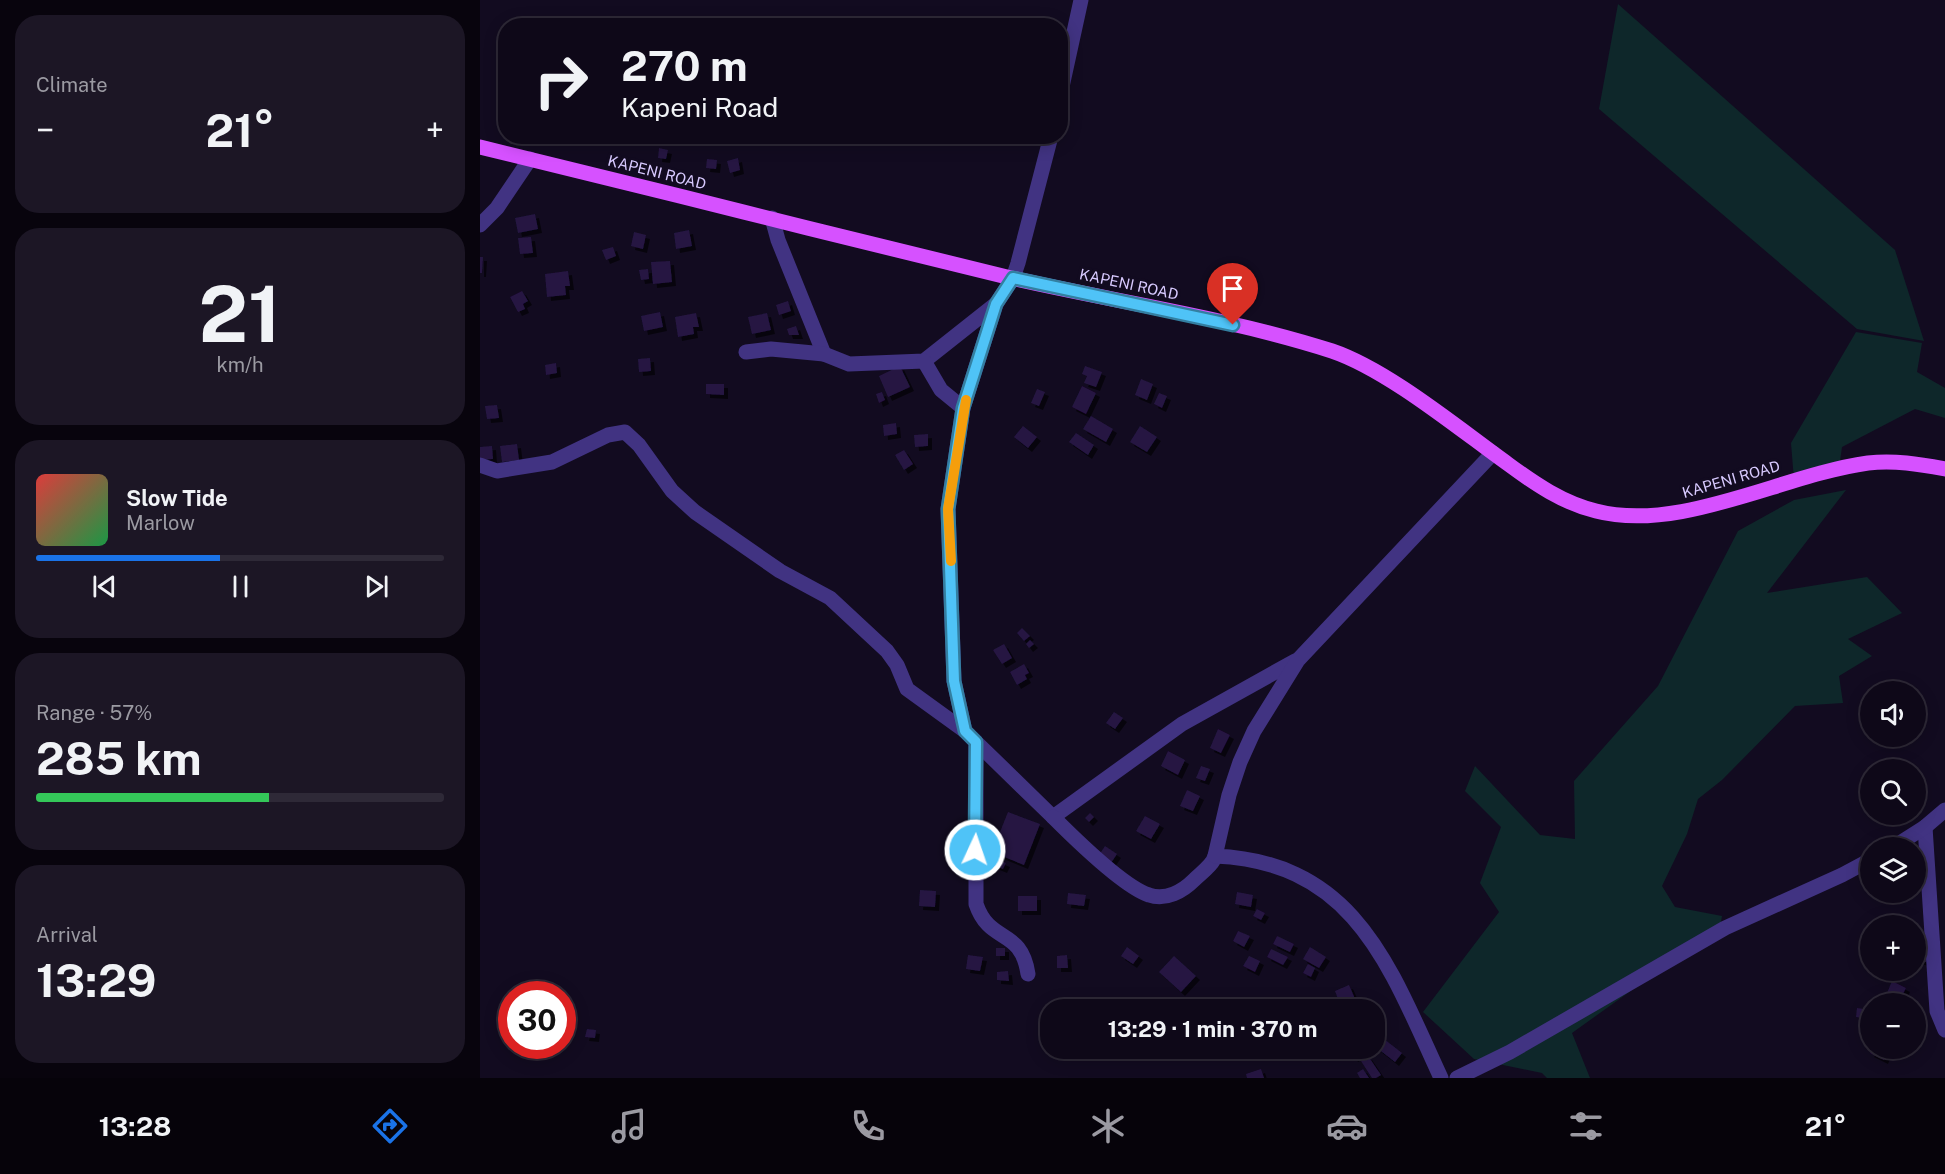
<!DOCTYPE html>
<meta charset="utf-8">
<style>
:root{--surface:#0e0818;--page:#1c1625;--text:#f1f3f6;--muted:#9b9aa2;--line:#2e2937;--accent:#1a73e8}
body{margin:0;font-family:"Public Sans",sans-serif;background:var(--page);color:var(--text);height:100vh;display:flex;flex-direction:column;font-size:22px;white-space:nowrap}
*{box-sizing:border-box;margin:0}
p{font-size:20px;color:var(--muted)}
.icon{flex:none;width:33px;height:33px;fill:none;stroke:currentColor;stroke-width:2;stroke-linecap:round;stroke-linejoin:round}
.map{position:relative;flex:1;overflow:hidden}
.panel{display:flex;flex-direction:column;gap:15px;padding:15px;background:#08040d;width:480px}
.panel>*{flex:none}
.banner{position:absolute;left:18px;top:18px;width:570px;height:126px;border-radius:24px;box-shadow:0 3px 15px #0003,0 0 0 2px var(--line);background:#0e0818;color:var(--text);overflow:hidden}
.tools{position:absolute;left:1380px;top:681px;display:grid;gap:12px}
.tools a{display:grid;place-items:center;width:66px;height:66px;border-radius:50%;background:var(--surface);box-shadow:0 3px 15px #0003,0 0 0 2px var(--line);font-size:30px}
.speed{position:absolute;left:18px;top:981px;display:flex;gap:12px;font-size:30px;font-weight:700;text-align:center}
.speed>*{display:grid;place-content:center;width:78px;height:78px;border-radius:50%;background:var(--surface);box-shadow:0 3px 15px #0003,0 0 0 2px var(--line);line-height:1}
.speed .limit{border:9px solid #d22;background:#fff;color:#111}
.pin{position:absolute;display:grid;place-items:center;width:51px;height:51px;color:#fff;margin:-62px -26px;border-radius:50% 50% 50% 0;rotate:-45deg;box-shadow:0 0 6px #0007}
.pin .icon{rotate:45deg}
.me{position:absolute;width:66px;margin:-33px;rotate:3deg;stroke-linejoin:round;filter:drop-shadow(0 0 4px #0008)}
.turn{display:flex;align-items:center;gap:21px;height:126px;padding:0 24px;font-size:27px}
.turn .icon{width:78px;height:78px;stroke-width:2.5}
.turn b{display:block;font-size:42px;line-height:51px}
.big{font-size:45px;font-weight:700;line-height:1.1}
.panel .card{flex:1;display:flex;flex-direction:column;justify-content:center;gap:9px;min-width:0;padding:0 21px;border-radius:24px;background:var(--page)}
.panel .dial{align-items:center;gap:0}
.dial b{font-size:78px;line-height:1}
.song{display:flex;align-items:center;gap:18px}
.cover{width:72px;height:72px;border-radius:9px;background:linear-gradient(135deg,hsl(0 70% 55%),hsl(140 70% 35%))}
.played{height:6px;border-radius:3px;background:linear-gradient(90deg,var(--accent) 45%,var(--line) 45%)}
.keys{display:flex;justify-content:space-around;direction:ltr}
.heat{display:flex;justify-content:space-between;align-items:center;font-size:33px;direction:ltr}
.charge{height:9px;border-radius:4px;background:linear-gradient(90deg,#34c759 57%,var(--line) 0)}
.trip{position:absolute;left:560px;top:999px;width:345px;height:60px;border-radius:24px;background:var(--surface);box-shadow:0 3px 15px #0003,0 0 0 2px var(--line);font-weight:700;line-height:60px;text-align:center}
.tabs{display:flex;height:96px;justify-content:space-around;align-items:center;background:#06030a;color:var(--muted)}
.tabs .icon{width:42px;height:42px}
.tabs .on{color:var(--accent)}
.tabs b{font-size:27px;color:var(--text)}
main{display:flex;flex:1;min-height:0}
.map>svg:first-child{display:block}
</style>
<main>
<section class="panel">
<div class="card"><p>Climate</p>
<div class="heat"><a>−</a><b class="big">21°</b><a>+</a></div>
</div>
<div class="card dial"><b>21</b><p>km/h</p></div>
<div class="card">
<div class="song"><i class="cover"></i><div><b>Slow Tide</b><p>Marlow</p></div></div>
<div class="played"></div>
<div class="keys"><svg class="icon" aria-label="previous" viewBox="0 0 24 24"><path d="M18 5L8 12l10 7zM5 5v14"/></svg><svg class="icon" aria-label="pause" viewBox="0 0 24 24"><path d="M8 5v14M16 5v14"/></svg><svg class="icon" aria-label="next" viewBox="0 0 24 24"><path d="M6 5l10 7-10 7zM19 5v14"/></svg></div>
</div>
<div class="card"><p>Range · 57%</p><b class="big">285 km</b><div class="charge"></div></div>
<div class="card"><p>Arrival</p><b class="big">13:29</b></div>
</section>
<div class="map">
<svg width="1465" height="1078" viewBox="0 0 1465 1078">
<defs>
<filter id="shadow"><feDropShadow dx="4" dy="4" stdDeviation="0" flood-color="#0009"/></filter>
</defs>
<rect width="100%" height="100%" fill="#120b20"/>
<g fill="#0e272a">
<polygon points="1138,4 1415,250 1444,341 1377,329 1119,109"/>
<polygon points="1376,332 1442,343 1437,372 1465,388 1465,418 1435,409 1362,447 1358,475 1314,480 1311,443"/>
<polygon points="1366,490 1287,593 1387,577 1422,613 1368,639 1392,656 1359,676 1363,703 1315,706 1242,780 1218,799 1207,834 1182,886 1195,907 1242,916 1240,927 1092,1033 1110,1078 1067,1078 1062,1073 994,1059 943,1012 1019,912 1000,883 1021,827 985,791 995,766 1060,835 1095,839 1094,781 1178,686 1258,531 1314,500"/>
</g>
<g fill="#251642" filter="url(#shadow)">
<polygon points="179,148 188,150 186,159 178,158"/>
<polygon points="258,158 260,170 250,173 247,161"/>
<polygon points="227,159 237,160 236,169 226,168"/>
<polygon points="55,214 58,229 38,233 35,218"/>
<polygon points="209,230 212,246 196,249 194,233"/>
<polygon points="154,232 166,235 163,249 151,246"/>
<polygon points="51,237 53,253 40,254 38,238"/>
<polygon points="133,247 136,256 126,260 122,250"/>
<polygon points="0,257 3,257 2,273 0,273"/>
<polygon points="190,261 192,282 173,284 171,262"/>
<polygon points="168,269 169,279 161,280 159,270"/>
<polygon points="88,271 90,286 85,286 86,295 67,297 65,274"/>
<polygon points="42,291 48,301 43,304 45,309 38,312 30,297"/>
<polygon points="308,301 311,311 299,315 296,305"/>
<polygon points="180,312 183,327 164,331 161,316"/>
<polygon points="216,313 219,327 213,327 214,334 198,337 195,317"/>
<polygon points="287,313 291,330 272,334 268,317"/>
<polygon points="316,326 319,335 309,335 307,329"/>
<polygon points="170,358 171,371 159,372 158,359"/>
<polygon points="76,363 77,373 66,375 65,365"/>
<polygon points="420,366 430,387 408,397 399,376"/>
<polygon points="605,366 622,372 616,387 604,383 607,376 602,374"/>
<polygon points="661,379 673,384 667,400 655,395"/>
<polygon points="226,384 244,384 244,395 226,394"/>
<polygon points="602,386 616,393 606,414 592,407"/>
<polygon points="557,389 565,392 559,406 551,403"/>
<polygon points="402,392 405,400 399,403 396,394"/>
<polygon points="679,393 687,396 682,408 674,404"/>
<polygon points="17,405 19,418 7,419 5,406"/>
<polygon points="611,416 633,429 626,442 603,429"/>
<polygon points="416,423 417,434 404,436 403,425"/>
<polygon points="543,426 557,437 548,448 534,437"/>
<polygon points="660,426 677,437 667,452 650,442"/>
<polygon points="596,433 614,445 608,455 589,442"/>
<polygon points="448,434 448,446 435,447 434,435"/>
<polygon points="37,444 39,460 22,462 20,446"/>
<polygon points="12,446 13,459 0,460 0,447"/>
<polygon points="424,450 433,464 424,470 415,455"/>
<polygon points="542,628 550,636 544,641 537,633"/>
<polygon points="550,640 554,644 549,648 546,644"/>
<polygon points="524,644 532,658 522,664 513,650"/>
<polygon points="544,664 549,673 545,675 547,679 537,685 530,672"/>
<polygon points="634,712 643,718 635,729 626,723"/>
<polygon points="738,729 750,735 741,753 730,748"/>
<polygon points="688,751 705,760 698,775 681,766"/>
<polygon points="721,766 730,769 725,781 716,778"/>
<polygon points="707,790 720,796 713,811 700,806"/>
<polygon points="528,812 560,824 544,865 512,852"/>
<polygon points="610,813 614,817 609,822 605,818"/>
<polygon points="665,816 680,824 671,839 656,831"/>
<polygon points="625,846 637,854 631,863 619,855"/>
<polygon points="509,856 526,863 523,869 506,862"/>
<polygon points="440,890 456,891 455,907 439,906"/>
<polygon points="757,892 773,895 771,907 755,904"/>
<polygon points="588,893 606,895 604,906 587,904"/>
<rect x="538" y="896" width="19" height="15"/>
<polygon points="777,909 785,913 781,920 773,916"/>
<polygon points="758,931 770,936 764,947 753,941"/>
<polygon points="797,936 814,944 810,952 793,944"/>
<polygon points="1436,944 1449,946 1446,962 1436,960"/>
<polygon points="647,947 659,956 653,964 641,956"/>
<polygon points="830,947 846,957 839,968 823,959"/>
<rect x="516" y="948" width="9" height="8"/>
<polygon points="791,949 808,957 803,965 787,957"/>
<polygon points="488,955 503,957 500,971 486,969"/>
<polygon points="587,955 588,968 577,968 577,956"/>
<polygon points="694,956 716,976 701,992 679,972"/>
<polygon points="769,956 780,961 775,972 763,966"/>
<polygon points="828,964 835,968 831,977 823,973"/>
<polygon points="528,971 529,981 517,980 517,972"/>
<polygon points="1412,981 1426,988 1420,1000 1407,993"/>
<polygon points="869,985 879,1008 862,1010 855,991"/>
<polygon points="1377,1008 1390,1010 1390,1019 1376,1017"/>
<polygon points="107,1029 116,1030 115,1038 105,1037"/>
<polygon points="904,1039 922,1053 915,1062 897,1048"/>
<polygon points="869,1048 886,1048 887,1051 874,1058"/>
<polygon points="1393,1048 1408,1051 1404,1060 1390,1053"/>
<polygon points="888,1056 901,1075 896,1078 892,1078 881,1061"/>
<polygon points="781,1069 784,1078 767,1078 766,1074"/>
<polygon points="883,1069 889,1078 880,1078 877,1073"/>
</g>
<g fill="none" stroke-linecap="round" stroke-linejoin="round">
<g stroke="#413382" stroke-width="15">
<polyline points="580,96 601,0"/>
<polyline points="292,218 298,240 344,354"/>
<polyline points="0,225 17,208 50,159"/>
<polyline points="266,352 291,349 344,354 369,364 444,361 516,304"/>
<polyline points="444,361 461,390 483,408"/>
<polyline points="0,465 17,471 72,462 128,435 145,432 159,445 192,491 215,512 300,571 350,598 407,651 417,665 427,689 485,731"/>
<polyline points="496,742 573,817 702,724 815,661"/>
<path d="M573,817C593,837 644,887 669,895C686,901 703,891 714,880C721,873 733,865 735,856"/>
<polyline points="1445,827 1457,1011 1465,1030"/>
<polyline points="1412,848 1445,827 1465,810"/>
<path d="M548,974C541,927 510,945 496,904V742L485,731L474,681L468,509L483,408L516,304L533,278L538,263L571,136"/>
<path d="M961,1078C910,968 876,862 735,856L749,795L760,762L774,731L818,660L1013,453"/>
<polyline points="977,1078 1030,1052 1245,928 1362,875 1390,860"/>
</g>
<path stroke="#d651ff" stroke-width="15" d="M0,147C176,189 351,235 527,277C635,302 746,317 852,351C908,370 979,429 1028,464C1055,484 1083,503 1116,511C1200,533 1302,475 1388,463C1414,460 1439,464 1465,469"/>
</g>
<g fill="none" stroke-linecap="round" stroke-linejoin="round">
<g stroke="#337fa1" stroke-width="15">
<polyline id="route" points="495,850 496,742 485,731 474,681 468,509 483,408 516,304 533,278 753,325"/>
</g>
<use href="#route" stroke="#4fc3f7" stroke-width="10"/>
<polyline stroke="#f59e0b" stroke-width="10" points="471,561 468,509 486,400"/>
</g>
<g text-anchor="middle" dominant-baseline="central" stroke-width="6" stroke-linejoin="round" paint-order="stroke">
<g font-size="15" fill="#d8caff" stroke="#120b20">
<text transform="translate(177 172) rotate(14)">KAPENI ROAD</text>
<text transform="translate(649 284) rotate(12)">KAPENI ROAD</text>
<text transform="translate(1251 479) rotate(-16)">KAPENI ROAD</text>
</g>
</g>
</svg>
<div class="tools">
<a><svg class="icon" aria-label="sound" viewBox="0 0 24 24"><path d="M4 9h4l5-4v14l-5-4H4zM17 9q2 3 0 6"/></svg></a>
<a><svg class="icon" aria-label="search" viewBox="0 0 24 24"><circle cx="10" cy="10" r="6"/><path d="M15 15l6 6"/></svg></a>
<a><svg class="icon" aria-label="layers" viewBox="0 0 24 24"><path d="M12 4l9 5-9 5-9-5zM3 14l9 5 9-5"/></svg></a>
<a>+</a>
<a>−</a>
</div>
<div class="speed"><div class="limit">30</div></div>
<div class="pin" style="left:753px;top:325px;background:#d93025"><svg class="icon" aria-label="arrive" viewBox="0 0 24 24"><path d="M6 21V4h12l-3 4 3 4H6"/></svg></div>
<svg class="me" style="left:495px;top:850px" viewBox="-20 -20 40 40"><circle r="17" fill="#4fc3f7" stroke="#fff" stroke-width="3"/><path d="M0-11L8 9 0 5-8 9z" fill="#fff"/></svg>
<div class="trip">13:29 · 1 min · 370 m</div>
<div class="banner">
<div class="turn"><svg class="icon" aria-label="right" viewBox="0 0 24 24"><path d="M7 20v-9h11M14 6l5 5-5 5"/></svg><div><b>270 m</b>Kapeni Road</div></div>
</div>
</div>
</main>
<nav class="tabs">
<b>13:28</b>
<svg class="icon on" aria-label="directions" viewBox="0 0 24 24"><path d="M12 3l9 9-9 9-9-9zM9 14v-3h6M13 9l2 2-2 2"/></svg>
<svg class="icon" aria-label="music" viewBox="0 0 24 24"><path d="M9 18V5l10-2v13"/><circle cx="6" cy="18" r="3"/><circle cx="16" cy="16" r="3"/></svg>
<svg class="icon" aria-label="phone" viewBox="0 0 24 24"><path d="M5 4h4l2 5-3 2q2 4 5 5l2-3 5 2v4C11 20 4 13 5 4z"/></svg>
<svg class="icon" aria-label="climate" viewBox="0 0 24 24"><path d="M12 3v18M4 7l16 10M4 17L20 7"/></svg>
<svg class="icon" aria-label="car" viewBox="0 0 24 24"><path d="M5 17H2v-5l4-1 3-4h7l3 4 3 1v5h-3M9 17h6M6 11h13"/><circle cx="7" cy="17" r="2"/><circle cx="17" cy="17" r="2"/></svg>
<svg class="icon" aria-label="filters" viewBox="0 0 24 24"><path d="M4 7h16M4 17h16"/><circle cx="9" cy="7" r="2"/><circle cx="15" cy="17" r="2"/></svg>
<b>21°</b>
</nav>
